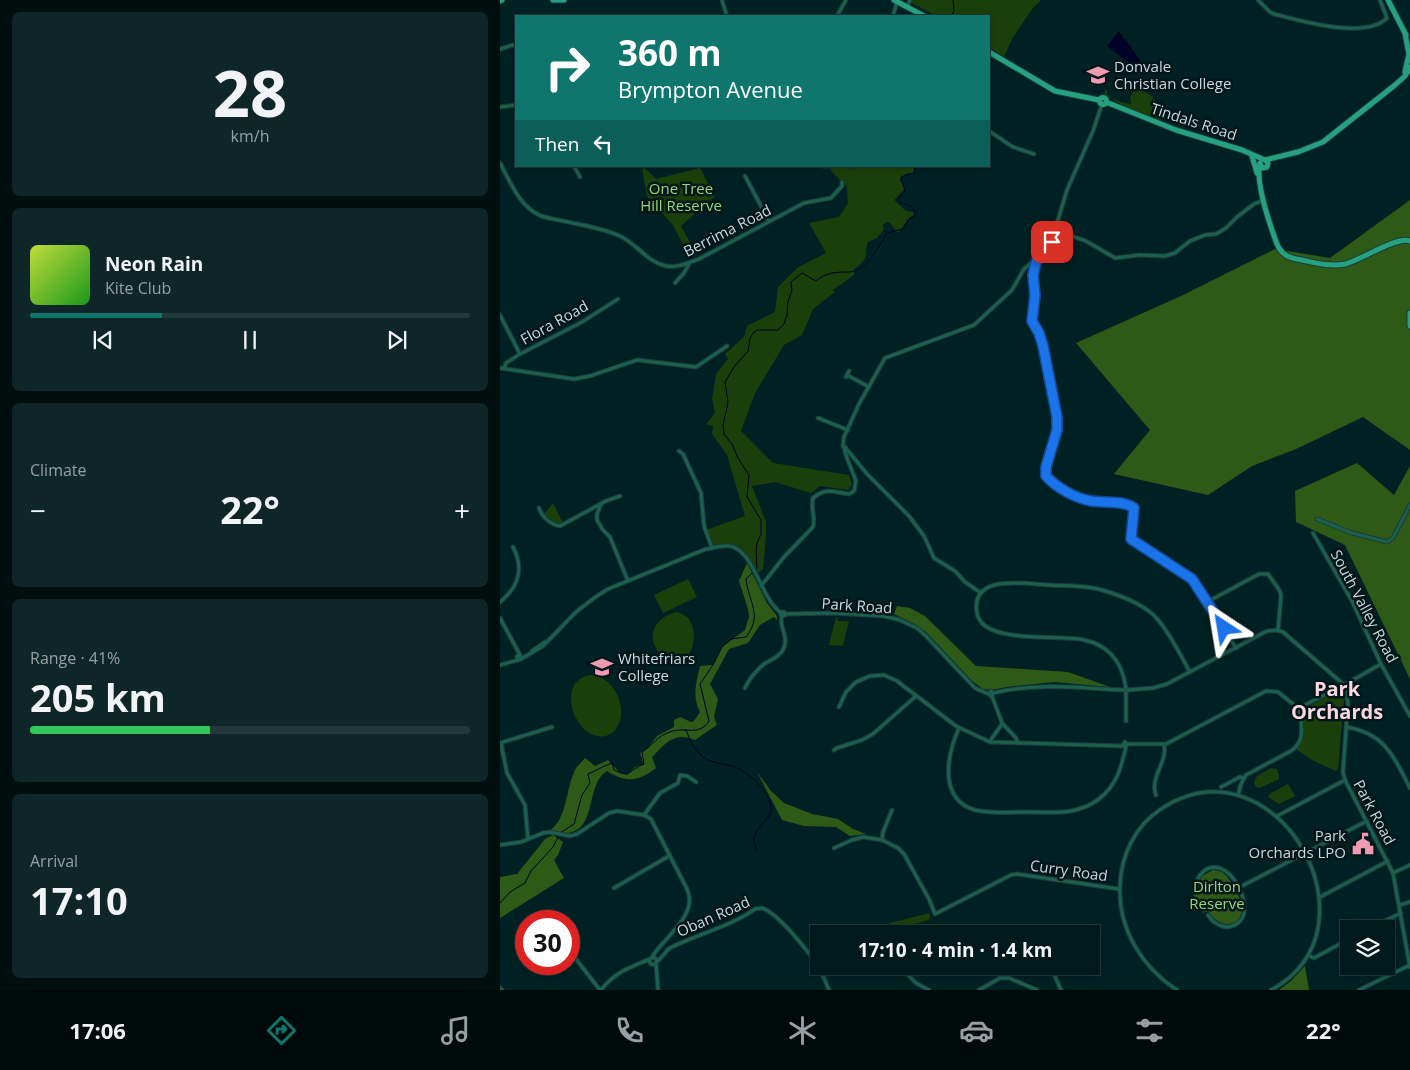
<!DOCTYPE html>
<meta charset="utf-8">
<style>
:root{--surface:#00191a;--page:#0e2627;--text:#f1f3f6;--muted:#95a0a2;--line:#223839;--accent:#0f766e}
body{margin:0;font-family:"Open Sans",sans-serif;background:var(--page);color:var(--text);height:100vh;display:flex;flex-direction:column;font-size:19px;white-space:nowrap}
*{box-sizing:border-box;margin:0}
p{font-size:16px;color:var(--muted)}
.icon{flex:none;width:28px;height:28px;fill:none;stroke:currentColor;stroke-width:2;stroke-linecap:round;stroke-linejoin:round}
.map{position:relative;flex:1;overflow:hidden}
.details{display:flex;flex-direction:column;gap:12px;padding:12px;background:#000e0e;width:500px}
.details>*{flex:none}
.guide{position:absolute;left:15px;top:15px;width:475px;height:152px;border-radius:0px;box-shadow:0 2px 8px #0003,0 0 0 1px var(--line);background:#0f766e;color:#fff;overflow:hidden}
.buttons{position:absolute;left:840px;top:920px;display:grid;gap:10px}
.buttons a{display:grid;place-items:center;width:55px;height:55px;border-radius:0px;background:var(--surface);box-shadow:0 2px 8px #0003,0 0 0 1px var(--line);font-size:25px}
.speed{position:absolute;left:15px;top:910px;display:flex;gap:10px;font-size:25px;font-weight:700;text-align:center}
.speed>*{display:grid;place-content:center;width:65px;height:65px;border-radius:50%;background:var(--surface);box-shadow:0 2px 8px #0003,0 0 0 1px var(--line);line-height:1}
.speed .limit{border:8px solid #d22;background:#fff;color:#111}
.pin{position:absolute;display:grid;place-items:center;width:42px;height:42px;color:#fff;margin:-21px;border-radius:10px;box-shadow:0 2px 8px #0006}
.me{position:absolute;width:55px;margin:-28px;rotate:327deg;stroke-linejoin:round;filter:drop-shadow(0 0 4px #0008)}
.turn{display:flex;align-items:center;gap:18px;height:105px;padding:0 20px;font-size:22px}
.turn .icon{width:65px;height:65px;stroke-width:2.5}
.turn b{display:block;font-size:35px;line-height:42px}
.then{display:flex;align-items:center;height:48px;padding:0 20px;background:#0003;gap:10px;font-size:19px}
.big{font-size:38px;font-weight:700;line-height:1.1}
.details .card{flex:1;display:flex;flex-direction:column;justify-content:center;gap:8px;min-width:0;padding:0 18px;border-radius:8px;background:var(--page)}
.details .dial{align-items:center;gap:0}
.dial b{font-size:65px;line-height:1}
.song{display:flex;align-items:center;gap:15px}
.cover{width:60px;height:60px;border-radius:8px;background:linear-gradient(135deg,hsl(70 70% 55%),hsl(120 70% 35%))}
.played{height:5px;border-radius:2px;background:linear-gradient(90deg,var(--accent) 30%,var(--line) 30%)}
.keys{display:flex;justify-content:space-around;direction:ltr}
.heat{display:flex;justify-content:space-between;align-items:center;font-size:28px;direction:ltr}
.charge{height:8px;border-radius:4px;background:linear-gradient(90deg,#34c759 41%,var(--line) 0)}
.trip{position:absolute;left:310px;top:925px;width:290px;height:50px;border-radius:0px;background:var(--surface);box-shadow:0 2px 8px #0003,0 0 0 1px var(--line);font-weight:700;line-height:50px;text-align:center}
.menu{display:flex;height:80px;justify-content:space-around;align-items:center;background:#000a0a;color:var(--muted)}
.menu .icon{width:35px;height:35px}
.menu .active{color:var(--accent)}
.menu b{font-size:22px;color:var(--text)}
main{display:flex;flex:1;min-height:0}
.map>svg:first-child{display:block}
</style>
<main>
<section class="details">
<div class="card dial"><b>28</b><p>km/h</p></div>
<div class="card">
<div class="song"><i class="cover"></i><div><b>Neon Rain</b><p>Kite Club</p></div></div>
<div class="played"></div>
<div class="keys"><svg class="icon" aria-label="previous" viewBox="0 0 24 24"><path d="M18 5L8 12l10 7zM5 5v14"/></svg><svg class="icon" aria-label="pause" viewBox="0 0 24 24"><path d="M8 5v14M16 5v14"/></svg><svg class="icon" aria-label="next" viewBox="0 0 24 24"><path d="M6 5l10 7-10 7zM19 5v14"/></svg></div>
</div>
<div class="card"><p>Climate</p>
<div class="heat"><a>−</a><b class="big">22°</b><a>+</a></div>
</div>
<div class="card"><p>Range · 41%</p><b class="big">205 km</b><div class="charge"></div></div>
<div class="card"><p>Arrival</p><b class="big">17:10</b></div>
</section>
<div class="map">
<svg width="910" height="990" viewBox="0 0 910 990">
<rect width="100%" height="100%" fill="#002123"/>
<g fill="#1b3f0a">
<polygon points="411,0 541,0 532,9 512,39 504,57 489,47 489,16 436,16 410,2"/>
<path d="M622,86L644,91L653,97L652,100L654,99L659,108V118H661V120C647,119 616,103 604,93L605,91L607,90V94L610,97L612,96L611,98L624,103L625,102L626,104L627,103L631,104L630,97L634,91Z"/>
<path d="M337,166L353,169L359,166H414L415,170L413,174L407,173L400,178V181L405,188L395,199V201L406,211L413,212L414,215L410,217L398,233L389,222L385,223L383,225L384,229L377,238L368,242C365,248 368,255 364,260C362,264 357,266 354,270V275L333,290L335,292L313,309L302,335L284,345L255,393L241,431L273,463L349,475L352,484L348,490L320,486L311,493L275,482L252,486L266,522V536L263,569L257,574L247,555L239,547L226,544L212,545L206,530L245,516L227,455L212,434L213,426L206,424L215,413L212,399L216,374L228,359L225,354L244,337L247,326L275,312L278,287L297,268L326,253L309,223L339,217L348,203L347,187L330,170Z"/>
<polygon points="145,168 156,179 200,168 215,196 181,226 197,255 190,258 173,225 147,196 142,169"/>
<polygon points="53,503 63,523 55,523 44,514"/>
<polygon points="188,579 197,597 163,613 154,595"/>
<path d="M177,612C182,614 188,616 190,621C198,637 193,655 179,664L169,663C165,658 158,653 156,648C146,630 161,615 177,612Z"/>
<polygon points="336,617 337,617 338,621 349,621 343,646 329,645"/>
<path d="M90,675C121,676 132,725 108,735C78,747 52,682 90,675Z"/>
<polygon points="839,690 844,700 838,768 836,771 814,761 796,749 803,736 802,710"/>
<polygon points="771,768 777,769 779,775 779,779 760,788 756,787 754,783 757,776"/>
<polygon points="788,784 795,796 779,804 768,797 771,793"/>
<polygon points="430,913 429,920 396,929 390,933 391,929 389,923"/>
</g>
<g fill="#2d5b17">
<polygon points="910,200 910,450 863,417 796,449 752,466 708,495 614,474 650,430 576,343 681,296 775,249 830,258"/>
<polygon points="857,463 894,495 910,466 910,679 845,545 796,522 795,491"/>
<path d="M247,563L267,603L277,616V620L274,617L260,625L248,643L229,649L210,684L218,699L214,717L217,725L195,740C174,731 166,743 152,757L156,768C137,782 127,783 107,771C85,784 98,829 68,833C62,834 55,832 49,831C67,821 66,787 75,770C77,766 82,762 85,758L95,766L108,760L120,773L127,775C134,769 134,765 144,765L140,753L147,749L157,736L174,727V720L180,717L191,722L194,721L200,712C192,696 196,683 200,666L213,665L222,647L245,630L249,617L248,609L239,581Z"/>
<polygon points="397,606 410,608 425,616 476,666 568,672 610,687 554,682 507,687 491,690 483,689 471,680 427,633 416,625 394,614"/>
<polygon points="257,772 271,791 284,803 312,814 338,819 353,829 366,834 350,836 336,827 304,826 282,820"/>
<polygon points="53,835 63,842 58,855 54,860 64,878 0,918 0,877 17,874 45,839"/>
<path d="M713,870C724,871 728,876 733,886C736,892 742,900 742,907C743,928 719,930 708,911L703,913L693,894L699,893L698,887L702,876Z"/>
<polygon points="805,966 809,990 779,990 791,981"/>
</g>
<polygon fill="#010025" points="619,31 623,38 626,40 642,63 628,62 607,46"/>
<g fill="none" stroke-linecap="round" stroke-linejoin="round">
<g stroke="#010025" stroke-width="1">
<polyline points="451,16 454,11 453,0"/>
<path d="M186,730C189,738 193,747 199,753C208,764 223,763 235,767C250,774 264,786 270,802C276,818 259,822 255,835C253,840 256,845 256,850"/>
<path d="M0,903L10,892L25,883L31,871L53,847L60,833L74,824L82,795L90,783L88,774C96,771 103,766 112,763L114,770C131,778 129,770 144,764L142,752C153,745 157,736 170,732C185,726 199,737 209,721L200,684L213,665L222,647L231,639L246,637C263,615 249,604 246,579L257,568L256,551L257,543L261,534V520L247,497L249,475L238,458L232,444L224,434L223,425L228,403L225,382L234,367L248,351L250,338L253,333L257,330H278L284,324L287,315L288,301L292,291L291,282L302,273L316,281C326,272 337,272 349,272C367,271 379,246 387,233L403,229L409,219L414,217L415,213C413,204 407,205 399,202L397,200L405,191L401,177L414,173L415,166"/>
</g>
<g stroke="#1c3b3d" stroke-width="5">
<g id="minor">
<polyline points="222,0 227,16"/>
<path d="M758,0L770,12L774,14C802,21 865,40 887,18L880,0"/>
<polyline points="407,7 410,0"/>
<polyline points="337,16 346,0"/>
<polyline points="393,16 397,2"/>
<polyline points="0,49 13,45"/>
<polyline points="0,107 16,105"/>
<polyline points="489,131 513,147 534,154"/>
<path d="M0,163C11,183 19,206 41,216C66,223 96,225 120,236C137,244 147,262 166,266C178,268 188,263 199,259L304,203L331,198L342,186V182"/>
<polyline points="74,166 80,177"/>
<polyline points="323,166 333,166"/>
<polyline points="349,166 355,166"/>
<polyline points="245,176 269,221"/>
<polyline points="556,233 566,234 586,241 615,258 640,255 665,256 675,253 690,241 705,235 716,234 726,228 737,217 754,204 764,200"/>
<path d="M537,259L533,275L535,295L532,321L539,333L543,346L557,417V430L546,467V476C557,488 575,498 591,501C605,503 623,500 634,508L631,539L692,579L736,648"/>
<polyline points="175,283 184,273 189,264"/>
<polyline points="0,315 20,354"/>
<polyline points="0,368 74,379 90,376 137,360 196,367 227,346"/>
<polyline points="4,368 6,363 20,354 82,322 118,299"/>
<polyline points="347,375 369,387"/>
<polyline points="346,377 349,371"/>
<polyline points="318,418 348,430"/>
<polyline points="345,447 367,474 409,516 424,536 434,558 455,571 465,582 481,593"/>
<polyline points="179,451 183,454 201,493 204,526 212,548"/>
<polyline points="101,504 97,514 97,520 103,530 110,537 128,581"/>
<path d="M39,508C42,517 50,524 60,526L106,501L120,496"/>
<polyline points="817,519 852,533 887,542 893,538 910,505"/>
<polyline points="813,533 852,601 881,664 910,716"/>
<path d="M261,586L284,557L313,527C316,517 310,508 313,498C327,487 333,492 349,494L354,491L356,481L347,458L343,445L344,437L359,404L385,358L474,325L512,290L524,269L549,246L556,233L555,230L567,190L593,131L602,104"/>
<path d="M0,602C19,587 24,568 13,547"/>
<polyline points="707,602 759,574 768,574 780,591 781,596 778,631"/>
<polygon points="281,612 284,612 285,615 281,616"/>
<polyline points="285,614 333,613 384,616 400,620 417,628 426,636 475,688 489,694"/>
<polyline points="0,618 20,655"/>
<polyline points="32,651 45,642"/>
<polygon points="20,655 21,659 18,660 17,656"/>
<path d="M21,659L43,646L76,612L94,598L108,589L206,549C214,548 222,545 229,546C254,549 260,598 281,613"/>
<polyline points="0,665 18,660"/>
<circle cx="842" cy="686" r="2.5"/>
<polyline points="844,685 881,664"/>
<polyline points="845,687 848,703 843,772 845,780 893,873 910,967"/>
<path d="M245,688C249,679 256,671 264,664C271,660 279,657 283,650C290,636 278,627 282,616"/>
<path d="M626,688C624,675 620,663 611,654C604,647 594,642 584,640C559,634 482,645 477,613C470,573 526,584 549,585C566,586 585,585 602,590C619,595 636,601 650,612C664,622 681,656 690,672"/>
<polyline points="628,690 653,688 667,684 767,631 777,630 783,632 842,683"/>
<polygon points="491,691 493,694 491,696 489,694"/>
<path d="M493,693C541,682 576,688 624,690"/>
<polyline points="492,696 502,723 516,738 518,743"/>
<polyline points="339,707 346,692 356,682 370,676 384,675 397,681 456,726 490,742 623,746"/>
<polygon points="797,708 800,709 799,712 796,711"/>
<polyline points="799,708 840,687"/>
<polyline points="626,721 626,692"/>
<path d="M846,727C885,733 894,757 910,788"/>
<path d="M459,728C447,755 438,799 475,810C490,814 509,812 525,812C551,812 577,816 599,799C617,785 621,768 626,747"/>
<polyline points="490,741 502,724"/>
<polygon points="625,742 627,744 625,747 623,745"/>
<polyline points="0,743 52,727"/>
<polyline points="1,743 7,773 25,805 28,839"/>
<polyline points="627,744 666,744 766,691 778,692 798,708"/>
<polyline points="334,750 337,748 362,740 373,734 416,696"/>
<polyline points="721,787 740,777 744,778"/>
<path d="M656,795C649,778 668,762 664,745"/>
<path d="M738,795L741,784L746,775L791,751C806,741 801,726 800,711"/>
<polyline points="144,815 160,793 178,783 180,775 187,776 196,782"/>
<polyline points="777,816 845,780"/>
<polyline points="382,840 383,832 392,810"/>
<path d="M0,845L21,842L43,833L50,832L70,836L77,834L109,813L117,811L144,815L151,819L187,889C199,915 164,937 152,957"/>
<polyline points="334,848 352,840 363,837 382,840 398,848 404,854 429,899 435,914 511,875 517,874 619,889"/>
<polyline points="893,873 910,865"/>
<polyline points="114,888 169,856"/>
<path d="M696,888C696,882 698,876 704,871C729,853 755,907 740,921C729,932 715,926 708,915"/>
<polyline points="738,888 867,821"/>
<polyline points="820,897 888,861"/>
<polyline points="900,905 910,902"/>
<polyline points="868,929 901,913"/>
<polyline points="386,934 386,930"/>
<polyline points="69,950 100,990"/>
<polyline points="808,955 814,958 849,939"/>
<circle cx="153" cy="961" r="3.5"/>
<path d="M157,961C163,958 165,951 170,948C197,934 230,927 255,909L262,908C279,914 309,952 319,968C323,975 326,983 329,990"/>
<polyline points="156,963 158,990"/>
<polyline points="399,966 416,983 429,990"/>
<polyline points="553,966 553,972 561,990"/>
<polyline points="0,988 2,990"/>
<path d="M101,990C116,971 129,968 150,959"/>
<polyline points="479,990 500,978 509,978 537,990"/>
<path d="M677,990C642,967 618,929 620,886C621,855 635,826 661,809C776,734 886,928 771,990"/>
<polyline points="859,990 910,965"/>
</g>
</g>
<g stroke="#1c3b3d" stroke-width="7">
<g id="major">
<polyline points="53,0 64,0"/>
<polyline points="394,0 424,16"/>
<polyline points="888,0 906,35"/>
<polyline points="0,1 2,0"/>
<polyline points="489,52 555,91 599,100"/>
<polyline points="905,72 909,54 905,33"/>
<circle cx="603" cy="101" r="3.5"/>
<polyline points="606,102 676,130 742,150 765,160"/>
<polyline points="752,156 757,173"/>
<polyline points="765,160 798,152 823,142 895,85 905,76 910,68"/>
<path d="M760,163C755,182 770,225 777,244C782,256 790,258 802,260C816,263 830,267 845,264C861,260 897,236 910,241"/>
<polyline points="760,164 762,168 767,167 768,163 765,160"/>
<polyline points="910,313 910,326"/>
</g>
</g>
<use href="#minor" stroke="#1a604c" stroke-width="3"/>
<use href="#major" stroke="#26a17f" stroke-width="5"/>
</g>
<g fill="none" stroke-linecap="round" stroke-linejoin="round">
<g stroke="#114b97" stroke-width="12">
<path id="route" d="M552,242L537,259L533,275L535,295L532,321L539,333L543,346L557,417V430L546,467V476C557,488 575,498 591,501C605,503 622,500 634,508L631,539L692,579L724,628"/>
</g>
<use href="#route" stroke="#1a73e8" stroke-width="9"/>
</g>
<defs>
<g id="school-bare" transform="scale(1.725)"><path d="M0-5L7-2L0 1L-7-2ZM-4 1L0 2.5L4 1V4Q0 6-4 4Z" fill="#f19ab3" stroke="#001618" stroke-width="2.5" paint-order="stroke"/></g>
<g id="civic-bare" transform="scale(1.725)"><path d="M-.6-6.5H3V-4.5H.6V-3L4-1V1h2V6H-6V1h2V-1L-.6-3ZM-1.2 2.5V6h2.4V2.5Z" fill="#f19ab3" stroke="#001618" stroke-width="2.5" paint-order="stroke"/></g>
</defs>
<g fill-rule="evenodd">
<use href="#school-bare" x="598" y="75"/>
<use href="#school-bare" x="102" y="667"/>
<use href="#civic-bare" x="863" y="844"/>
</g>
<g text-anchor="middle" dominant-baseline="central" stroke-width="5" stroke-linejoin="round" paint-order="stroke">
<g font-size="15" fill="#c8dadb" stroke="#001618" text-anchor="start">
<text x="614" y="66">Donvale<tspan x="614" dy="17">Christian College</tspan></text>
<text x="118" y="658">Whitefriars<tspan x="118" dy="17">College</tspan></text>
<text x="846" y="835" text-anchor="end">Park<tspan x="846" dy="17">Orchards LPO</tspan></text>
</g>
<g font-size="15" fill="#c8dadb" stroke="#001618">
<text transform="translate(694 121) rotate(18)">Tindals Road</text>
<text transform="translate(227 230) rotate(-27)">Berrima Road</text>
<text transform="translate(54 322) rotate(-29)">Flora Road</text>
<text transform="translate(357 605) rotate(4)">Park Road</text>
<text transform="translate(865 606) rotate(62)">South Valley Road</text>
<text transform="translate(875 812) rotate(62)">Park Road</text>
<text transform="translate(569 870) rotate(8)">Curry Road</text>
<text transform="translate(213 916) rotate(-24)">Oban Road</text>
</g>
<g font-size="15" fill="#95d77b" stroke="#001618">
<text x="181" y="188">One Tree<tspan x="181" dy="17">Hill Reserve</tspan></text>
<text x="717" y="886">Dirlton<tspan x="717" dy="17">Reserve</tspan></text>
</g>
<g font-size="20" font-weight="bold" fill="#fbd8e1" stroke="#001618">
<text x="837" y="688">Park<tspan x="837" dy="23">Orchards</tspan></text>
</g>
</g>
</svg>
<div class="buttons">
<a><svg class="icon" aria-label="layers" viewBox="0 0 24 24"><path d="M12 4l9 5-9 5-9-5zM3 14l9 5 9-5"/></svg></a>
</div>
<div class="speed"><div class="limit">30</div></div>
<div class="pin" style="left:552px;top:242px;background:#d93025"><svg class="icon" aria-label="arrive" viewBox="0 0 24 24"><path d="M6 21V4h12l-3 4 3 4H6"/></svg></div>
<svg class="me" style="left:724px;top:628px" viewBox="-20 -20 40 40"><path d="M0-17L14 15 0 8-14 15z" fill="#1a73e8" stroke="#fff" stroke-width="4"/></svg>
<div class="trip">17:10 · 4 min · 1.4 km</div>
<div class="guide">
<div class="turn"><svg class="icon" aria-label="right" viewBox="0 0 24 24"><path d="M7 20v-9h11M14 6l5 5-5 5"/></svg><div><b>360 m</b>Brympton Avenue</div></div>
<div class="then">Then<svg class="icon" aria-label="left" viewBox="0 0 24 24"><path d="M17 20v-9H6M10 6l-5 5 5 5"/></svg></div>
</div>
</div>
</main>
<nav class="menu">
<b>17:06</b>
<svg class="icon active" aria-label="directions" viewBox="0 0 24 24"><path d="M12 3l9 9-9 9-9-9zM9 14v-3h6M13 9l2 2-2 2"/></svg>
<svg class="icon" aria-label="music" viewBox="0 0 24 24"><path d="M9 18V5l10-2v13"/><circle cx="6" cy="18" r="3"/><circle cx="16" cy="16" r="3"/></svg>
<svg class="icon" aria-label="phone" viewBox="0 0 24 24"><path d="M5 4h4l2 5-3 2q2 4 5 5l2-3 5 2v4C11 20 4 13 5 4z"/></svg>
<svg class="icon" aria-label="climate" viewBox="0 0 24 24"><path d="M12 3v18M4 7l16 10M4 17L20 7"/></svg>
<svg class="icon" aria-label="car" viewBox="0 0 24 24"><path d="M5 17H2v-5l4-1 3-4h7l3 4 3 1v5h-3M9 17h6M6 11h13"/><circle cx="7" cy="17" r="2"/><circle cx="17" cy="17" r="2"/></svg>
<svg class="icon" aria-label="filters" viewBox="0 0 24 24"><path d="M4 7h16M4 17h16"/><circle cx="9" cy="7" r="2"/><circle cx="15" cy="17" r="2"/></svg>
<b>22°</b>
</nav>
